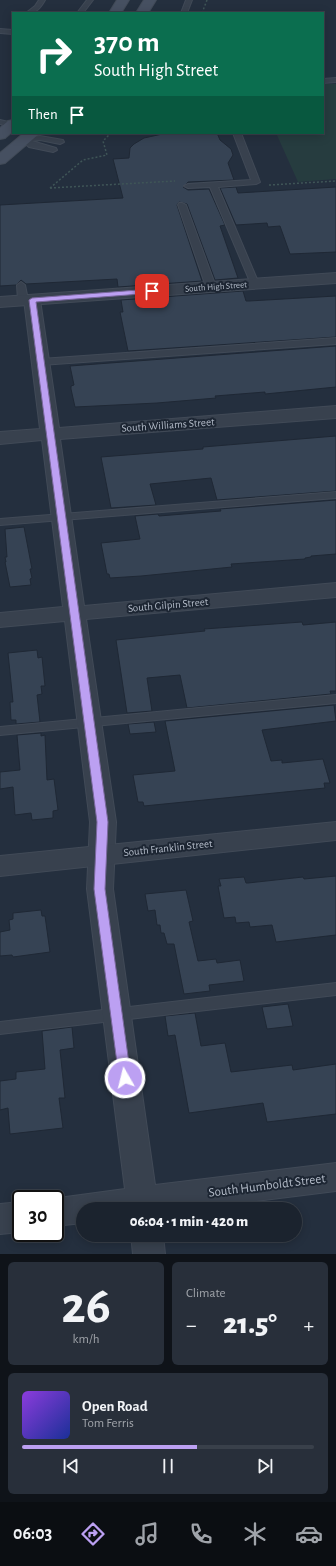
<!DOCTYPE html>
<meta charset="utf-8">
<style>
:root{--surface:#1b232e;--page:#282f3a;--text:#f1f3f6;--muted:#a0a4aa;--line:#39404a;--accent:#bca0f2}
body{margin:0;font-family:"Alegreya Sans",sans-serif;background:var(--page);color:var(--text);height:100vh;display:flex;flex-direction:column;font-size:15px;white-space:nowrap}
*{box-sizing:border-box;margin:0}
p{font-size:13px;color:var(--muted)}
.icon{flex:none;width:22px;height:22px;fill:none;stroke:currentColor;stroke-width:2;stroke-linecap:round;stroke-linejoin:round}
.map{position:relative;height:1254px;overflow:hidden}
.side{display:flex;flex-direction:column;gap:8px;padding:8px;background:#0f1319;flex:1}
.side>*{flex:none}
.guide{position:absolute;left:12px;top:12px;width:312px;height:122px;border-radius:0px;box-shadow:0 2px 10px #0003,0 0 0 1px var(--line);background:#0b6e4f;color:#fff;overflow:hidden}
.speed{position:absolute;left:12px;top:1190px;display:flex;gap:8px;font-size:20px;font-weight:700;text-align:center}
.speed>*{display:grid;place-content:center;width:52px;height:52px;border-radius:50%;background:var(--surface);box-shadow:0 2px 10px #0003,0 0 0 1px var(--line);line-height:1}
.speed .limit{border:2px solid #111;border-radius:6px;background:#fff;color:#111}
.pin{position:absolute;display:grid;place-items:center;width:34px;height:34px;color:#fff;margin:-17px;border-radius:8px;box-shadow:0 2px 6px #0006}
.me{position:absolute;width:44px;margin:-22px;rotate:352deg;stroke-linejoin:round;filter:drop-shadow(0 0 3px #0008)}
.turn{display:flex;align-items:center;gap:14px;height:84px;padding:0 16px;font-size:18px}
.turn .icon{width:52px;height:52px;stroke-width:2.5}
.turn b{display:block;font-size:28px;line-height:34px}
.then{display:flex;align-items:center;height:38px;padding:0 16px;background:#0003;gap:8px;font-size:15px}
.big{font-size:30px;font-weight:800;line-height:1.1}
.side .card{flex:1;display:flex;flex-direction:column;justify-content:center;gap:6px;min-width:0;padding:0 14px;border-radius:6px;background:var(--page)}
.side .dial{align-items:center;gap:0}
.dial b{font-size:52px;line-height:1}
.song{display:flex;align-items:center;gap:12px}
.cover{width:48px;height:48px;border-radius:6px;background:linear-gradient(135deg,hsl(270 70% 55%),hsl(230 70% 35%))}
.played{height:4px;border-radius:2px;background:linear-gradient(90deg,var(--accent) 60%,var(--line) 60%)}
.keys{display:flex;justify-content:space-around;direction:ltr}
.heat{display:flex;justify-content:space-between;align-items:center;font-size:22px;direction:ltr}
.side .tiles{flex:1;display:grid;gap:8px;grid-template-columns:1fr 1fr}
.card:last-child{grid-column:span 2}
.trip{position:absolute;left:76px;top:1202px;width:226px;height:40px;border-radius:20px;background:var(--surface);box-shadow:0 2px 10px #0003,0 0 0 1px var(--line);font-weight:800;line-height:40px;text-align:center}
.tab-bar{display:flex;height:64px;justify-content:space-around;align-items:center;background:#0b0e12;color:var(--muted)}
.tab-bar .icon{width:28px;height:28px}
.tab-bar .active{color:var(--accent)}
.tab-bar b{font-size:18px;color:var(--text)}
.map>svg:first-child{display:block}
</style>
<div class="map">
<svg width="336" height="1254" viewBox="0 0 336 1254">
<rect width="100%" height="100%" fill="#242f3e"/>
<polygon fill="#263c3f" points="323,84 336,84 336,179 298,182 276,133 323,133"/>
<g fill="#364354" stroke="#1f2835">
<polygon points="167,133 217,133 220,140 231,149 233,155 228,163 234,180 188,182 183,187 188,190 209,189 225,225 220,226 238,278 215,280 187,204 179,202 177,205 202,281 118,287 117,279 26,284 21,280 16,285 0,286 0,205 123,198 113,159 129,158 130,148 134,144 144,138"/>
<polygon points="236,187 238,193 336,187 336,252 290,254 280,226 268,227 267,223 236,225 220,188"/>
<polygon points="243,291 246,301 249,301 336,296 336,337 128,351 120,312 123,312 121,300"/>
<polygon points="336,346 336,387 265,394 265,392 215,396 216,398 157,403 75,407 71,389 71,386 74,385 70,366"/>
<polygon points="336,436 336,491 217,500 211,478 150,484 156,505 111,508 101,457 203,449 203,447"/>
<polygon points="336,500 336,554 311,556 311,557 305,558 305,559 231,564 232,567 141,576 110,578 109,574 107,574 101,543 140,539 135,516 158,514 159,516 221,511 220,509"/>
<polygon points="24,527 32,569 30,569 32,578 30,579 31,585 10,587 5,562 6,562 5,557 7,557 5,529"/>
<polygon points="302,622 303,625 336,622 336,691 330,691 331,694 187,708 180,675 147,678 152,711 127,713 116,640 205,631 204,629"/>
<polygon points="37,650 38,658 42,657 45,686 41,686 42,694 37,695 40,722 16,724 16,720 11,720 10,702 13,702 8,653"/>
<polygon points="334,705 336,721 262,730 271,761 282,760 282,763 323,759 330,783 324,783 325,788 144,806 143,802 138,802 133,775 175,771 165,721"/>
<polygon points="154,722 156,732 130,734 128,724"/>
<polygon points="41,733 41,736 45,735 47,780 54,779 58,810 53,811 53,818 32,820 31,813 15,815 13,787 0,789 0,772 20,770 17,735"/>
<polygon points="336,876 336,935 276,942 272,925 250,927 249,922 236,923 235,917 224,918 218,886 221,886 219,879 244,877 246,883 248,883 303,877 304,879"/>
<polygon points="186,890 193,921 189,922 198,961 216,959 217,963 240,960 244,981 209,985 210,991 184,994 174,944 167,944 164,933 161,933 160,925 157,925 155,910 148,911 145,894"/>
<polygon points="41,910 42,916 45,916 50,952 13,957 12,955 0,956 0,932 10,930 9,920 13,919 13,913"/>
<polygon points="288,1004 293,1026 267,1029 262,1007"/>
<polygon points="195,1013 201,1046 225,1043 231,1072 292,1065 293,1070 336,1064 336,1114 267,1122 263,1103 189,1113 175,1035 168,1036 165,1016"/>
<polygon points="72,1027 74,1048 60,1050 65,1098 59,1098 63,1128 10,1134 8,1108 0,1110 0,1081 16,1079 16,1072 45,1069 42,1031"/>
</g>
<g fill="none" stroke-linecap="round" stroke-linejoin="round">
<g stroke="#414a57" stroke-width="2">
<g id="service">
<path d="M39,0H45C40,9 36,13 26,13L35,6Z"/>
<polygon points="87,0 93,0 83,13 77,13"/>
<polygon points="186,0 192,0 187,13 181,13"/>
<polygon points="0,29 13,30 13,34 0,33"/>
<polygon points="336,78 336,82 323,83 323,79"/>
<polygon points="0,120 13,123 13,127 0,124"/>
<polygon points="233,133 241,133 260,182 256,184 218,187 259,284 255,287 251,284 210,187 188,188 184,186 188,184 251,180"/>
<polygon points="40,136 63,140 64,142 60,144 40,140 32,141 56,148 57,150 53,152 29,147 21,140 25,138"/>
<polygon points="179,203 182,203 186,205 216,287 214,289 211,290 206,287 178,205"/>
<polygon points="21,282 25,285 28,300 23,303 18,300 17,285"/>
<polygon points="336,338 336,344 41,365 36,362 41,359"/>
<polygon points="336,492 336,498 0,525 0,519"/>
<polygon points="336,695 336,703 0,735 0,727"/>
<polygon points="336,983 336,995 0,1034 0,1022"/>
</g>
</g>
<g stroke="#414a57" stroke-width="2">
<g id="minor">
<polygon points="32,295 38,296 40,300 59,428 336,406 336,418 60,439 84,606 336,583 336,597 86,619 116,822 113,889 155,1185 336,1163 336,1191 193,1209 83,1209 83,1223 55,1226 55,1199 51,1199 125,1189 87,889 90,822 65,621 0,627 0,613 63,607 42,440 0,444 0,432 40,429 24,300 26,296"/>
<polygon points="21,1202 21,1232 0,1234 0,1204"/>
<polygon points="131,1235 163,1235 165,1254 133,1254"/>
</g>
</g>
<g stroke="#414a57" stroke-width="2">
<g id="tertiary">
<polygon points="336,273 336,283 0,307 0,297"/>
<polygon points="336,822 336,840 0,876 0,856"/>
</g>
</g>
<g stroke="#414a57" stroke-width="2">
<g id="secondary">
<polygon points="117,0 129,0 121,13 109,13"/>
<polygon points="144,0 156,0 148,13 136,13"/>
<polygon points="13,120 13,131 5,138 0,139 0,128 8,121"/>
<polygon points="24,133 40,133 5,163 0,164 0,153"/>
</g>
</g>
<g stroke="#3f5557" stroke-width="1.5" stroke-dasharray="2 2" stroke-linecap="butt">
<polyline points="202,13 207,0"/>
<polyline points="269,185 336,181"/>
<polyline points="50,188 175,181"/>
<polyline points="50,188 83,160 107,155 103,141 111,133"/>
</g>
<use href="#service" fill="#38414e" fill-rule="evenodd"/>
<use href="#minor" fill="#38414e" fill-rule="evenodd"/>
<use href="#tertiary" fill="#38414e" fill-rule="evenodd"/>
<use href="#secondary" fill="#465061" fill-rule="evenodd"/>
</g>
<polygon fill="#bca0f2" stroke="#7a689d" points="152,289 155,291 154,293 36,302 108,822 105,889 131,1078 130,1081 125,1083 121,1081 119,1078 94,889 97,822 29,300 32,298"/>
<g text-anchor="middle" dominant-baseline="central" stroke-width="4" stroke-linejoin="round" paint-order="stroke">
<g font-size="9" fill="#b4bcc9" stroke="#1d2633">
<text transform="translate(216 287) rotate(-4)">South High Street</text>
</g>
<g font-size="11" fill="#b4bcc9" stroke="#1d2633">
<text transform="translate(168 425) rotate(-4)">South Williams Street</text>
<text transform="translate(168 605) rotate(-5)">South Gilpin Street</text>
<text transform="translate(168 848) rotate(-6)">South Franklin Street</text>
</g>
<g font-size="13" fill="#b4bcc9" stroke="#1d2633">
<text transform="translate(267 1186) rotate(-7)">South Humboldt Street</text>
</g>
</g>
</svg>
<div class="speed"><div class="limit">30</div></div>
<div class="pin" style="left:152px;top:291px;background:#d93025"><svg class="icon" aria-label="arrive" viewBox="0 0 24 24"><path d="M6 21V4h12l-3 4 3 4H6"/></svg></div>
<svg class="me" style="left:125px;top:1078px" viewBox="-20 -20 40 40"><circle r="17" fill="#bca0f2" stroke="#fff" stroke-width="3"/><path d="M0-11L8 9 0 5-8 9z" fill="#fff"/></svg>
<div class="trip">06:04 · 1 min · 420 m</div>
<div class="guide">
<div class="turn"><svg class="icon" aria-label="right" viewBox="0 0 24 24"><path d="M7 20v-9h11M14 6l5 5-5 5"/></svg><div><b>370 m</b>South High Street</div></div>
<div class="then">Then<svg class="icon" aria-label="arrive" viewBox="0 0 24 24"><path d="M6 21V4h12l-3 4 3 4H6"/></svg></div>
</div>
</div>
<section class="side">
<div class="tiles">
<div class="card dial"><b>26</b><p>km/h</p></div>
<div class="card"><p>Climate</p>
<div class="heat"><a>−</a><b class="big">21.5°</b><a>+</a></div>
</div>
<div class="card">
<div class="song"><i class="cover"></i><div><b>Open Road</b><p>Tom Ferris</p></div></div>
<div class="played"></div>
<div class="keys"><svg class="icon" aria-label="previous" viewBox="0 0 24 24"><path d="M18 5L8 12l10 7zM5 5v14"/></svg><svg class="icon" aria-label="pause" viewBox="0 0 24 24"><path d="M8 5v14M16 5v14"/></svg><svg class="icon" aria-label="next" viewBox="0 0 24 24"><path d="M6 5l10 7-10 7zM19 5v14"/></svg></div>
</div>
</div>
</section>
<nav class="tab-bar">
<b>06:03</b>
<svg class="icon active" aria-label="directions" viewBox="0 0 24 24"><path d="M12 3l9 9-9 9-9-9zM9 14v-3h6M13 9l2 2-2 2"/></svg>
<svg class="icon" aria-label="music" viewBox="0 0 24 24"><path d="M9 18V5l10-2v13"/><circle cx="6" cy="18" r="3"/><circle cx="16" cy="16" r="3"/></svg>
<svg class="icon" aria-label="phone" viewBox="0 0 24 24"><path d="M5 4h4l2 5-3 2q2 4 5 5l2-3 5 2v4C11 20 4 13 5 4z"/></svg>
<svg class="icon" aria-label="climate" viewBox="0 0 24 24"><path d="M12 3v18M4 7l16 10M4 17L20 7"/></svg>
<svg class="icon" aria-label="car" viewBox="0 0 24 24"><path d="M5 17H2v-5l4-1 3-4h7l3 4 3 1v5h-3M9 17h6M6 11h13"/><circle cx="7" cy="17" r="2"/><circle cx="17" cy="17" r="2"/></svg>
</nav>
